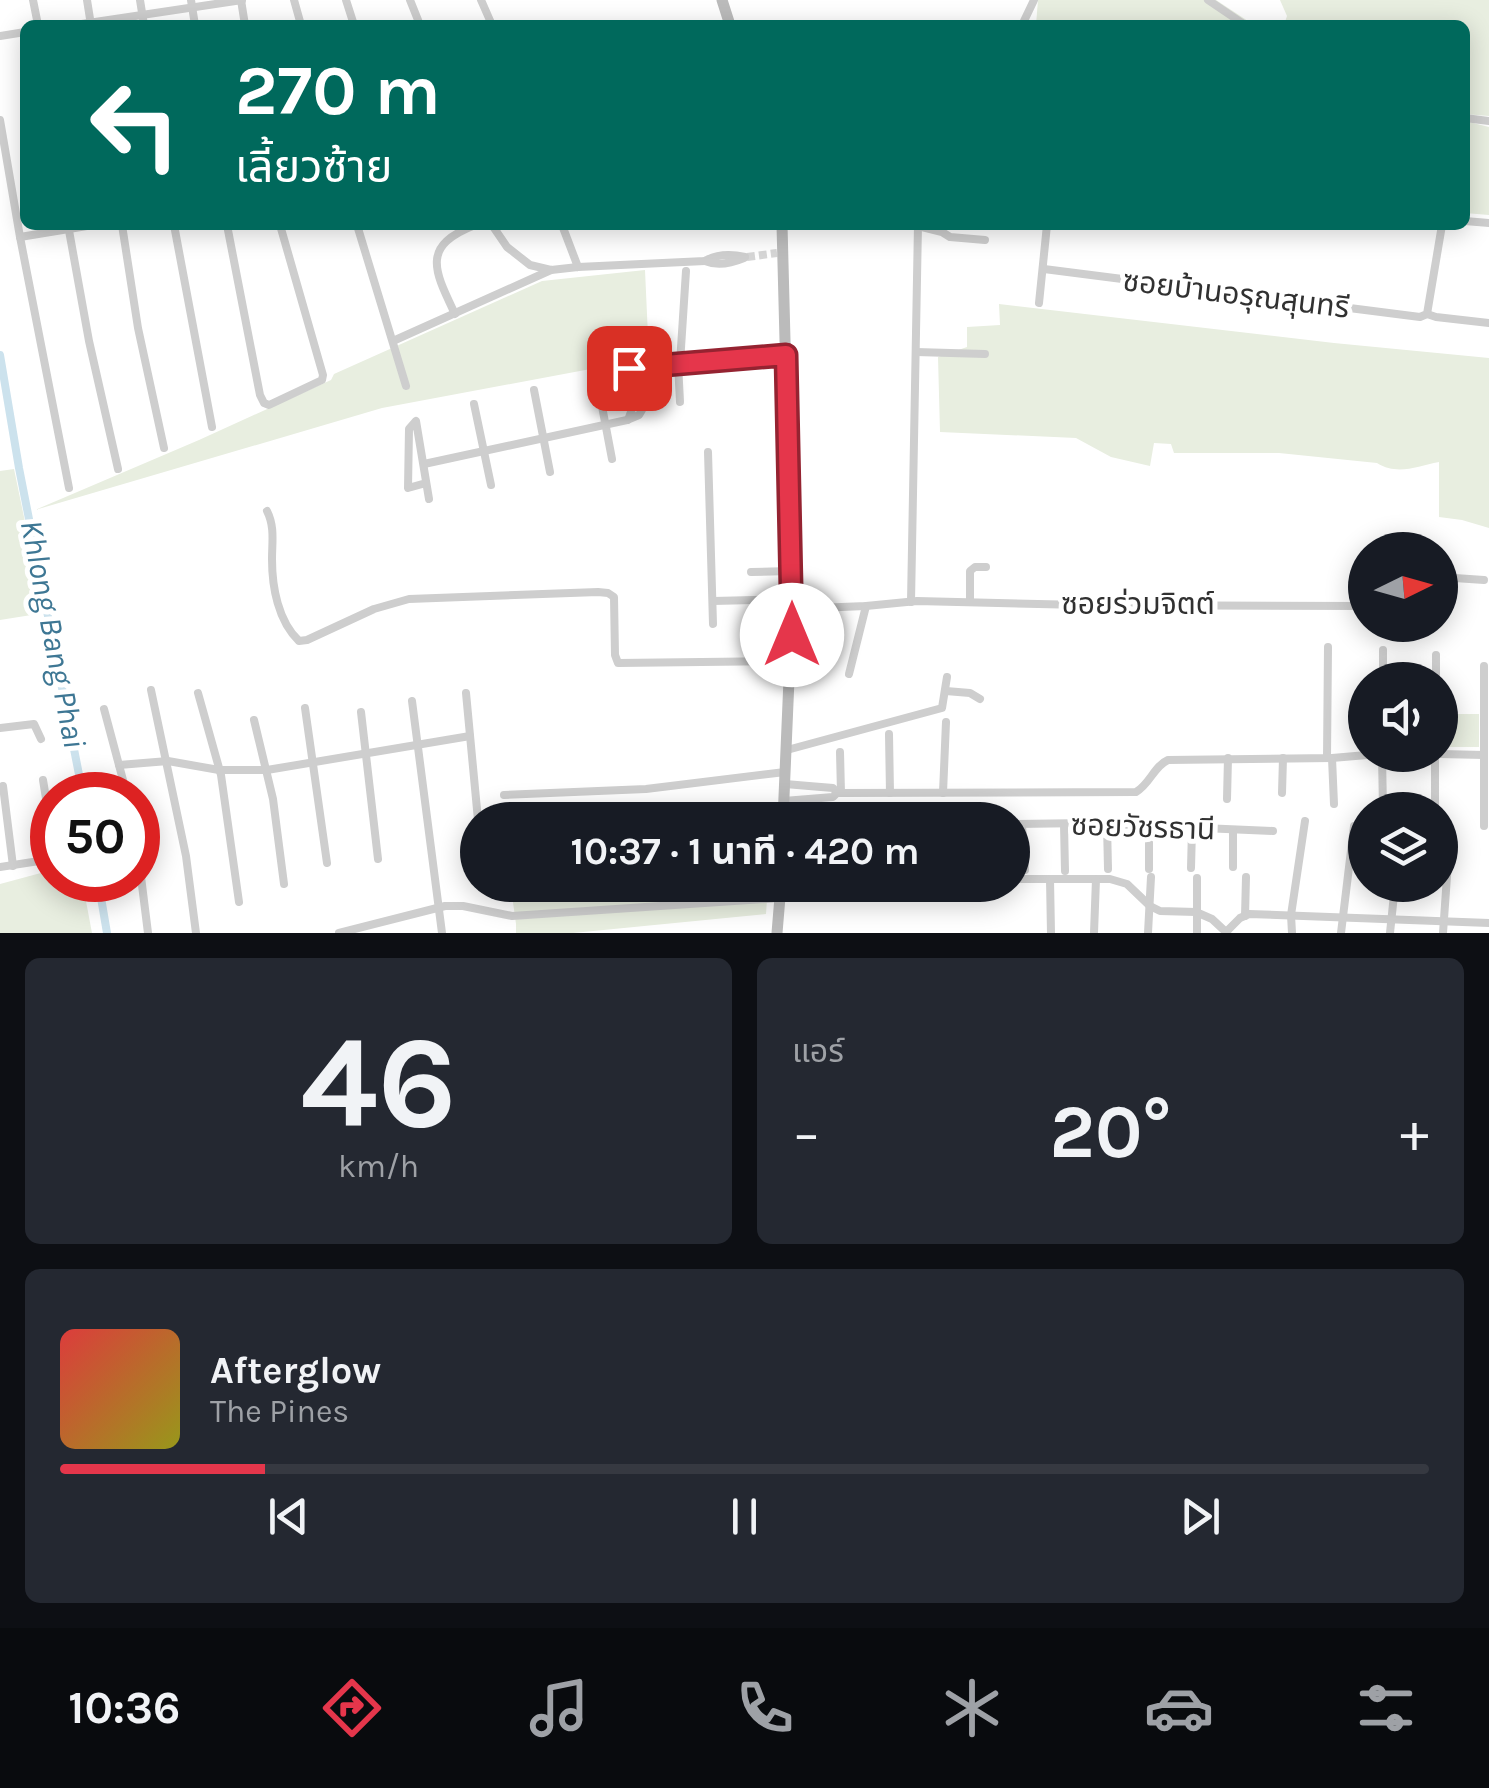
<!DOCTYPE html>
<html lang="th">
<meta charset="utf-8">
<style>
:root{--surface:#171b24;--page:#242831;--text:#f1f3f6;--muted:#9ea1a6;--line:#363941;--accent:#e5364b}
body{margin:0;font-family:Karla,"Noto Sans Thai",sans-serif;background:var(--page);color:var(--text);height:100vh;display:flex;flex-direction:column;font-size:38px;white-space:nowrap}
*{box-sizing:border-box;margin:0}
p{font-size:32px;color:var(--muted)}
.icon{flex:none;width:55px;height:55px;fill:none;stroke:currentColor;stroke-width:2;stroke-linecap:round;stroke-linejoin:round}
.map{position:relative;height:933px;overflow:hidden}
.details{display:flex;flex-direction:column;gap:25px;padding:25px;background:#0d0f14;flex:1}
.details>*{flex:none}
.banner{position:absolute;left:20px;top:20px;width:1450px;height:210px;border-radius:15px;box-shadow:0 5px 25px #0003;background:#00695c;color:#fff;overflow:hidden}
.needle{width:65px;rotate:85deg}
.buttons{position:absolute;left:1348px;top:532px;display:grid;gap:20px}
.buttons a{display:grid;place-items:center;width:110px;height:110px;border-radius:50%;background:var(--surface);box-shadow:0 5px 25px #0003;font-size:50px}
.speed{position:absolute;left:30px;top:772px;display:flex;gap:20px;font-size:50px;font-weight:700;text-align:center}
.speed>*{display:grid;place-content:center;width:130px;height:130px;border-radius:50%;background:var(--surface);box-shadow:0 5px 25px #0003;line-height:1}
.speed .limit{border:15px solid #d22;background:#fff;color:#111}
.pin{position:absolute;display:grid;place-items:center;width:85px;height:85px;color:#fff;margin:-42px;border-radius:20px;box-shadow:0 5px 15px #0006}
.me{position:absolute;width:110px;margin:-55px;rotate:0deg;stroke-linejoin:round;filter:drop-shadow(0 0 8px #0008)}
.turn{display:flex;align-items:center;gap:35px;height:210px;padding:0 50px;font-size:45px}
.turn .icon{width:130px;height:130px;stroke-width:2.5}
.turn b{display:block;font-size:70px;line-height:85px}
.big{font-size:75px;font-weight:700;line-height:1.1}
.details .tile{flex:1;display:flex;flex-direction:column;justify-content:center;gap:15px;min-width:0;padding:0 35px;border-radius:15px;background:var(--page)}
.details .dial{align-items:center;gap:0}
.dial b{font-size:130px;line-height:1}
.song{display:flex;align-items:center;gap:30px}
.cover{width:120px;height:120px;border-radius:15px;background:linear-gradient(135deg,hsl(0 70% 55%),hsl(60 70% 35%))}
.played{height:10px;border-radius:5px;background:linear-gradient(90deg,var(--accent) 15%,var(--line) 15%)}
.keys{display:flex;justify-content:space-around;direction:ltr}
.heat{display:flex;justify-content:space-between;align-items:center;font-size:55px;direction:ltr}
.details .tiles{flex:1;display:grid;gap:25px;grid-template-columns:1fr 1fr}
.tile:last-child{grid-column:span 2}
.trip{position:absolute;left:460px;top:802px;width:570px;height:100px;border-radius:50px;background:var(--surface);box-shadow:0 5px 25px #0003;font-weight:700;line-height:100px;text-align:center}
.tab-bar{display:flex;height:160px;justify-content:space-around;align-items:center;background:#090b0e;color:var(--muted)}
.tab-bar .icon{width:70px;height:70px}
.tab-bar .on{color:var(--accent)}
.tab-bar b{font-size:45px;color:var(--text)}
.map>svg:first-child{display:block}
</style>
<div class="map">
<svg width="1489" height="933" viewBox="0 0 1489 933">
<rect width="100%" height="100%" fill="#fff"/>
<g fill="#e8eee0">
<polygon points="1038,0 1216,0 1254,25 1036,25"/>
<polygon points="1280,0 1489,0 1489,116 1465,114 1465,25 1284,25 1287,16"/>
<polygon points="1465,121 1489,127 1489,215 1465,213"/>
<polygon points="645,270 649,358 382,408 35,510 199,440 331,380 334,374 542,281"/>
<path d="M999,304L1334,343L1489,358V528L1462,520L1439,517V462C1417,466 1398,476 1377,463L1279,453H1174L1171,444L1154,443L1150,466L1111,457L1076,438L940,432L938,357L967,347V327L1000,325Z"/>
<polygon points="14,469 44,613 0,620 0,471"/>
<polygon points="1442,714 1479,714 1479,747 1440,747"/>
<polygon points="52,870 52,880 82,880 92,933 0,933 0,884"/>
<polygon points="743,885 768,885 766,914 573,933 516,933 516,924 512,895"/>
</g>
<g fill="none" stroke-linecap="round" stroke-linejoin="round">
<g stroke="#cce2ed" stroke-width="8">
<polyline points="0,355 19,468 83,795"/>
<polyline points="98,880 107,933"/>
</g>
<polyline stroke="#d6d6d6" stroke-width="8" stroke-dasharray="8 4" stroke-linecap="butt" points="747,257 777,253"/>
<g stroke="#cecece" stroke-width="8">
<polyline points="33,0 38,25"/>
<polyline points="87,0 91,25"/>
<polyline points="140,0 144,25"/>
<polyline points="191,0 195,25"/>
<polyline points="241,0 245,25"/>
<polyline points="294,0 301,25"/>
<polyline points="346,0 354,25"/>
<polyline points="410,0 420,25"/>
<polyline points="481,0 492,25"/>
<polyline points="1208,0 1245,25"/>
<polyline points="1024,21 1034,0"/>
<polyline points="75,25 242,0"/>
<polyline points="0,36 25,32"/>
<polyline points="1465,118 1489,121"/>
<polyline points="0,120 20,237 69,488"/>
<polyline points="1465,221 1489,223"/>
<polyline points="68,225 89,341 118,469"/>
<polyline points="122,225 138,328 164,448"/>
<polyline points="174,225 212,427"/>
<polyline points="227,225 260,395 264,403 269,405 322,380 323,375 280,225"/>
<polyline points="357,225 406,386"/>
<path d="M492,225L507,247L530,265L551,270L578,267L705,261C717,254 732,254 745,257"/>
<polyline points="562,225 578,267"/>
<polyline points="918,226 942,232 950,237 985,240"/>
<polyline points="20,237 93,225"/>
<path d="M705,261C717,266 732,263 744,258"/>
<polyline points="1044,269 1420,317 1427,314 1442,225"/>
<polyline points="1039,303 1047,225"/>
<path d="M455,314C434,270 421,246 475,225"/>
<polyline points="1427,314 1436,317 1489,323"/>
<polyline points="393,341 551,270"/>
<polyline points="916,352 985,354"/>
<polyline points="678,363 680,402"/>
<polyline points="680,363 686,271"/>
<polyline points="597,380 612,459"/>
<polyline points="534,390 550,472"/>
<polyline points="474,404 491,485"/>
<polyline points="628,420 632,409 629,368 786,355"/>
<polyline points="708,452 713,624"/>
<polyline points="424,464 627,420 639,415 642,410 641,366"/>
<polyline points="426,483 408,488 409,429 416,421 429,499"/>
<path d="M267,511C275,527 272,542 272,559C272,587 278,621 299,641L307,640L374,609L409,599L598,592L608,593L614,597L615,655L618,663L791,661"/>
<polyline points="751,572 791,571"/>
<polyline points="1440,577 1484,580"/>
<polyline points="713,601 792,599"/>
<polyline points="911,602 918,225"/>
<polyline points="970,602 970,571 975,567 986,567"/>
<polyline points="792,609 866,606 917,601 1082,605 1365,606"/>
<polyline points="849,674 866,606"/>
<polyline points="1383,680 1383,650"/>
<polyline points="1436,680 1436,655"/>
<polyline points="151,690 186,856 196,933"/>
<polyline points="946,691 970,693 980,699"/>
<polyline points="198,693 221,775 239,902"/>
<polyline points="466,693 478,820"/>
<polyline points="412,701 442,933"/>
<polyline points="305,708 327,863"/>
<polyline points="104,709 127,795"/>
<polyline points="361,712 378,859"/>
<polyline points="254,720 273,799 284,884"/>
<polyline points="0,728 34,724 41,739"/>
<polyline points="889,734 890,793"/>
<polyline points="787,750 942,708 947,677"/>
<polyline points="840,752 841,793"/>
<polyline points="1440,754 1484,755"/>
<polyline points="1382,755 1383,810"/>
<polyline points="1327,758 1328,647"/>
<polyline points="1332,758 1334,804"/>
<polyline points="119,765 168,761 219,770 267,770 470,736"/>
<polyline points="43,780 52,835"/>
<polyline points="785,784 833,788 837,793"/>
<polyline points="3,786 13,866"/>
<polyline points="943,793 946,722"/>
<polyline points="1282,793 1283,758"/>
<polyline points="504,795 646,789 785,772"/>
<polyline points="1227,799 1228,758"/>
<path d="M784,801L833,797L837,793L1136,792C1150,784 1154,766 1168,760L1332,758L1367,755"/>
<polyline points="1435,810 1435,755"/>
<polyline points="1012,824 1087,823 1273,831"/>
<polyline points="1064,824 1065,871"/>
<polyline points="1107,824 1108,869"/>
<polyline points="1022,825 1025,870"/>
<polyline points="1484,826 1484,666"/>
<polyline points="1149,827 1149,869"/>
<polyline points="1233,830 1233,867"/>
<polyline points="138,853 148,933"/>
<polyline points="0,867 52,859"/>
<polyline points="1191,868 1192,829"/>
<polyline points="1012,879 1110,879 1127,884 1150,906 1160,911 1196,912 1212,919 1227,933"/>
<polyline points="1050,879 1051,933"/>
<polyline points="1245,916 1246,877"/>
<polyline points="1226,932 1240,918 1249,914 1489,923"/>
<polyline points="339,933 445,906 463,906 512,916 779,898"/>
<polyline points="1094,933 1096,879"/>
<polyline points="1148,933 1151,877"/>
<polyline points="1197,933 1197,878"/>
<polyline points="1292,933 1291,915 1305,821"/>
<polyline points="1341,933 1354,826"/>
<polyline points="1390,933 1395,885"/>
<polyline points="1443,933 1450,834"/>
</g>
<g stroke="#bbb" stroke-width="11">
<polyline points="722,0 730,25"/>
<polyline points="782,225 792,609 783,820"/>
<polyline points="777,933 781,885"/>
</g>
</g>
<g fill="none" stroke-linecap="round" stroke-linejoin="round">
<g stroke="#952331" stroke-width="25">
<polyline id="route" points="629,368 786,355 792,635"/>
</g>
<use href="#route" stroke="#e5364b" stroke-width="18"/>
</g>
<g text-anchor="middle" dominant-baseline="central" stroke-width="10" stroke-linejoin="round" paint-order="stroke">
<g font-size="30" fill="#313131" stroke="#fff">
<text transform="translate(1236 294) rotate(7)">ซอยบ้านอรุณสุนทรี</text>
<text x="1138" y="604">ซอยร่วมจิตต์</text>
<text transform="translate(1143 827) rotate(2)">ซอยวัชรธานี</text>
</g>
<g font-size="32" font-style="italic" fill="#3e7794" stroke="#fff">
<text transform="translate(53 634) rotate(79)">Khlong Bang Phai</text>
</g>
</g>
</svg>
<div class="buttons">
<a><svg class="needle" viewBox="-14 -14 28 28"><path d="M0-13l5 13h-10z" fill="#e53935"/><path d="M0 13l5-13h-10z" fill="#9ea1a6"/></svg></a>
<a><svg class="icon" aria-label="sound" viewBox="0 0 24 24"><path d="M4 9h4l5-4v14l-5-4H4zM17 9q2 3 0 6"/></svg></a>
<a><svg class="icon" aria-label="layers" viewBox="0 0 24 24"><path d="M12 4l9 5-9 5-9-5zM3 14l9 5 9-5"/></svg></a>
</div>
<div class="speed"><div class="limit">50</div></div>
<div class="pin" style="left:629px;top:368px;background:#d93025"><svg class="icon" aria-label="arrive" viewBox="0 0 24 24"><path d="M6 21V4h12l-3 4 3 4H6"/></svg></div>
<svg class="me" style="left:792px;top:635px" viewBox="-20 -20 40 40"><circle r="19" fill="#fff"/><path d="M0-13L10 11 0 6-10 11z" fill="#e5364b"/></svg>
<div class="trip">10:37 · 1 นาที · 420 m</div>
<div class="banner">
<div class="turn"><svg class="icon" aria-label="left" viewBox="0 0 24 24"><path d="M17 20v-9H6M10 6l-5 5 5 5"/></svg><div><b>270 m</b>เลี้ยวซ้าย</div></div>
</div>
</div>
<section class="details">
<div class="tiles">
<div class="tile dial"><b>46</b><p>km/h</p></div>
<div class="tile"><p>แอร์</p>
<div class="heat"><a>−</a><b class="big">20°</b><a>+</a></div>
</div>
<div class="tile">
<div class="song"><i class="cover"></i><div><b>Afterglow</b><p>The Pines</p></div></div>
<div class="played"></div>
<div class="keys"><svg class="icon" aria-label="previous" viewBox="0 0 24 24"><path d="M18 5L8 12l10 7zM5 5v14"/></svg><svg class="icon" aria-label="pause" viewBox="0 0 24 24"><path d="M8 5v14M16 5v14"/></svg><svg class="icon" aria-label="next" viewBox="0 0 24 24"><path d="M6 5l10 7-10 7zM19 5v14"/></svg></div>
</div>
</div>
</section>
<nav class="tab-bar">
<b>10:36</b>
<svg class="icon on" aria-label="directions" viewBox="0 0 24 24"><path d="M12 3l9 9-9 9-9-9zM9 14v-3h6M13 9l2 2-2 2"/></svg>
<svg class="icon" aria-label="music" viewBox="0 0 24 24"><path d="M9 18V5l10-2v13"/><circle cx="6" cy="18" r="3"/><circle cx="16" cy="16" r="3"/></svg>
<svg class="icon" aria-label="phone" viewBox="0 0 24 24"><path d="M5 4h4l2 5-3 2q2 4 5 5l2-3 5 2v4C11 20 4 13 5 4z"/></svg>
<svg class="icon" aria-label="climate" viewBox="0 0 24 24"><path d="M12 3v18M4 7l16 10M4 17L20 7"/></svg>
<svg class="icon" aria-label="car" viewBox="0 0 24 24"><path d="M5 17H2v-5l4-1 3-4h7l3 4 3 1v5h-3M9 17h6M6 11h13"/><circle cx="7" cy="17" r="2"/><circle cx="17" cy="17" r="2"/></svg>
<svg class="icon" aria-label="filters" viewBox="0 0 24 24"><path d="M4 7h16M4 17h16"/><circle cx="9" cy="7" r="2"/><circle cx="15" cy="17" r="2"/></svg>
</nav>
